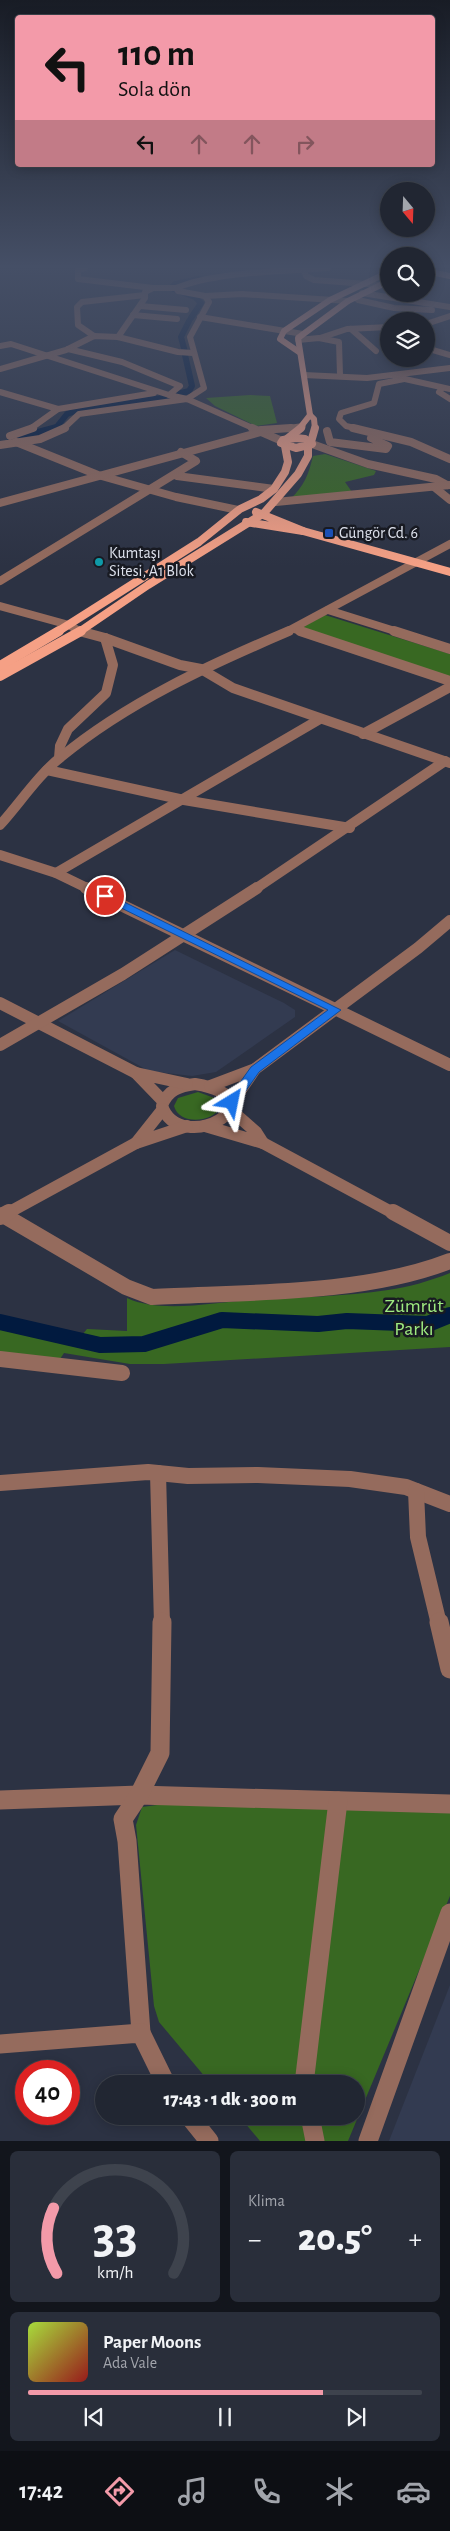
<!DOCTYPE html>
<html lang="tr">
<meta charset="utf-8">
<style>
:root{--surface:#212632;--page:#292e3a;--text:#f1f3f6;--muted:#a2a5ac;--line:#3e434d;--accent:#f39aa9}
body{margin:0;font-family:"Alegreya Sans",sans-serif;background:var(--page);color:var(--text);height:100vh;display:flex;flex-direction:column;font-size:19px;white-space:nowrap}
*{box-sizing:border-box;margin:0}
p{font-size:16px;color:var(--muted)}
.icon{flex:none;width:28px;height:28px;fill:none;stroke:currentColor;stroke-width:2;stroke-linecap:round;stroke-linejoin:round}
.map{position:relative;height:2141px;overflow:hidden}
.drawer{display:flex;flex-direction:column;gap:10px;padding:10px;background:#12151c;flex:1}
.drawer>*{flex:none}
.top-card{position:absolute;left:15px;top:15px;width:420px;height:152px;border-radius:5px;box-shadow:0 2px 12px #0003,0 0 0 1px var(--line);background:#f39aa9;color:#111;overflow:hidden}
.needle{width:32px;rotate:161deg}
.fabs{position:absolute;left:380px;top:182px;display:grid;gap:10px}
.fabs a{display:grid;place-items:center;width:55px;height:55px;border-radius:50%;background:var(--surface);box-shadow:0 2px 12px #0003,0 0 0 1px var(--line);font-size:25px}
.speed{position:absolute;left:15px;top:2060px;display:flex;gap:10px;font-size:25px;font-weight:700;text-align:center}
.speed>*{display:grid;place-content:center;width:65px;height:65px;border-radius:50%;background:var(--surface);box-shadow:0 2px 12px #0003,0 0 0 1px var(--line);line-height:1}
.speed .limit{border:8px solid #d22;background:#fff;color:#111}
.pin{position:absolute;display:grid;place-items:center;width:42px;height:42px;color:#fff;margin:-21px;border:2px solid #fff;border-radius:50%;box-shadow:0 1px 5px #0007}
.me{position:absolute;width:55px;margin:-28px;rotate:35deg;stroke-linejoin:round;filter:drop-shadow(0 0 4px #0008)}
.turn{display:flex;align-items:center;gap:18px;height:105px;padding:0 20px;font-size:22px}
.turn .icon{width:65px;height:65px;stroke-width:2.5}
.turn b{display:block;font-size:35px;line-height:42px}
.lanes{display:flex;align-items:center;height:48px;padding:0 20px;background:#0003;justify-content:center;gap:25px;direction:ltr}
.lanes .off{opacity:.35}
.big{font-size:38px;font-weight:800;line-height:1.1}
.drawer .card{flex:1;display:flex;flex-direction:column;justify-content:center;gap:8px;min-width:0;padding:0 18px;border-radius:8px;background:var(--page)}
.drawer .dial{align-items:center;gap:0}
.dial svg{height:130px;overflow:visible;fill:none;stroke:var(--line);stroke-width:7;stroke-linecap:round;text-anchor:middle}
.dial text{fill:var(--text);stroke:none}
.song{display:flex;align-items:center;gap:15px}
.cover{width:60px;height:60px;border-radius:8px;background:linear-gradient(135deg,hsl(80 70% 55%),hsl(0 70% 35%))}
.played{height:5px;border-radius:2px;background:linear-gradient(90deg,var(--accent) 75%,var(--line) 75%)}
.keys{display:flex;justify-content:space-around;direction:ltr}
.heat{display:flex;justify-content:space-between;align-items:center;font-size:28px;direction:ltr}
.drawer .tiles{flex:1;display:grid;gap:10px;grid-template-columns:1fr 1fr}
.card:last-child{grid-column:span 2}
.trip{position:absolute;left:95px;top:2075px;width:270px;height:50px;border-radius:25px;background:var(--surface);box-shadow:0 2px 12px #0003,0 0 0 1px var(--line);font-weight:800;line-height:50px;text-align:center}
.tab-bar{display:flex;height:80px;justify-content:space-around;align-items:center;background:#0d0f14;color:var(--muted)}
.tab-bar .icon{width:35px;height:35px}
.tab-bar .on{color:var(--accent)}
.tab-bar b{font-size:22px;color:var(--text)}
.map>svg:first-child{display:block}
</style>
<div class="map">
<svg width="450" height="2141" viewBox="0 0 450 2141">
<rect width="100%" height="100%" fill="#2c3243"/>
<g fill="#333b51">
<polygon points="175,950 284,1003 295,1010 295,1017 216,1072 192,1076 149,1071 58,1021"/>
<polygon points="450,1985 450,2141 389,2141"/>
</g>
<g fill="#386822">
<polygon points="250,395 270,396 277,423 256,426 215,406 206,398"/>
<path d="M325,454L376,471L374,475L345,482L352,492L290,499C304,487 309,473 313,456Z"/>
<polygon points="325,615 450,654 450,677 301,628"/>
<path d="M198,1092L217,1099L220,1108C211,1123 179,1125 174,1106L178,1098Z"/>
<path d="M450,1273V1347L164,1364H130L64,1353L58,1362L0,1354V1321L82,1335L87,1329L127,1331V1298C161,1314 215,1302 251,1300C297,1297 343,1297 388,1290C409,1287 430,1281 450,1273Z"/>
<polygon points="172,1803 450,1812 450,1896 348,2141 260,2141 239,2116 356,2116 356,2084 211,2084 159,2022 154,2006 136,1825 142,1807"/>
</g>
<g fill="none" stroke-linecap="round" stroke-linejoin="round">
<g stroke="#011a3f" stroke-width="6">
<polyline points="191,318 201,303 195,297 171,288 175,284 199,279"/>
<polyline points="185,352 181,337 189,321"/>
<polyline points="55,429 67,414 84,408 163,398 189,391 192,386 185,355"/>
</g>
<polyline stroke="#011a3f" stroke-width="8" points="11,440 56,428"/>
<polyline stroke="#011a3f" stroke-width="16" points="0,1322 100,1345 144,1344 222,1320 318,1324 347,1321 428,1324 450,1315"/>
<g stroke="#956b5d" stroke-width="6">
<polyline points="85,268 78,270 78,279 153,288"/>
<polyline points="304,271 306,276 314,280 380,285"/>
<polyline points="362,293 450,307"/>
<polyline points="205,296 242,294 348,301"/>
<polyline points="358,300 394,308 432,310"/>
<polyline points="140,306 186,310"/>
<polyline points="133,315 177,319"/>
<polyline points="200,317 303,334"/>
<polyline points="426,324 450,316"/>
<polyline points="351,329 376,351"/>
<polyline points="94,336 78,325 77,307 82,302 145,295"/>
<polyline points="118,337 145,298 145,292 153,288 176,288"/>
<polyline points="320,338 347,329 389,327"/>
<polyline points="298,340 319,338 339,342 340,375"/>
<polyline points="0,346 11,344 169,395"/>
<polyline points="426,348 450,355"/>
<polyline points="0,369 66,350 94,336 118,337 178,352 193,353"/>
<polyline points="304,375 367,378 450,368"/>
<polyline points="396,377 450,389"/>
<polyline points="442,388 439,392 450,399"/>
<polyline points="0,392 58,409 30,429"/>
<path d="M187,399L204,388L190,337L209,302L205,296L178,291L176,288C217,271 283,272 328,268"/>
<polyline points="187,399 255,429"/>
<polyline points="58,409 154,393"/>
<polyline points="63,429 79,414 187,399 169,395 180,386 122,362 68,349"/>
<polyline points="282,429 303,426"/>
<polyline points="359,429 346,426 339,419 341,413 374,403 379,384 404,379"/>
</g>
<g stroke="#956b5d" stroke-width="8">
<polyline points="252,428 282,441"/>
<polyline points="353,428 411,442 450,459"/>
<polyline points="261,430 291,428"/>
<polyline points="327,431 330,442 386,449 388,446 371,438"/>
<polyline points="10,436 33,428"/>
<polyline points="16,442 98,475 176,497 238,510"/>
<polyline points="312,444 368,464 436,479 447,485"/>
<polyline points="0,445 40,439 65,428"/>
<polyline points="177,476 274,489"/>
<polyline points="434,487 450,500"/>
<polyline points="276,502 450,485"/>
<polyline points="0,503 261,432"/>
<polyline points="0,581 196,461 181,452"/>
<polyline points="0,606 69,625 81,632"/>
<polyline points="328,610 398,632"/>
<polyline points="294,629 304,632"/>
<polyline points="286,632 450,544"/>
</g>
<g stroke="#956b5d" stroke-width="10">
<polyline points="79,631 105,638 180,665 201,669 233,688 450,763"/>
<polyline points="300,631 450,681"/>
<polyline points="394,631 450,649"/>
<polyline points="363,734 450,687"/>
<polyline points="59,758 60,746 68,729 106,693 113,665 105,638"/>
<polyline points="47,770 184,800 350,828"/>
<path d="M0,825C19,804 39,774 61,757C128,702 209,665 289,631"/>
<polyline points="0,855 56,873 89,889"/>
<polyline points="56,873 320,719"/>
<polyline points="255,889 445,761"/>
</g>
<g stroke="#956b5d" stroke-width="12">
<polyline points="86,888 450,1065"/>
<polyline points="0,1003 136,1073"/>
<polyline points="0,1045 123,974 257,888"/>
<polyline points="255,1069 418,948 450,921"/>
<path d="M195,1084C285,1099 180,1158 162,1106C167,1090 180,1086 195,1084Z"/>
<polyline points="210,1086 255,1069 232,1103"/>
<polyline points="163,1101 136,1073 187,1084"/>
<polyline points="163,1109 136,1143 187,1126"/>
<polyline points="205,1126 263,1143 256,1132 231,1110"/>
<polyline points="263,1143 395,1214"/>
<polyline points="6,1214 136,1143"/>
</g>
<g stroke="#956b5d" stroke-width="16">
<polyline points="393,1212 450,1243"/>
<path d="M3,1215L126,1287L152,1297C246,1292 363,1295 450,1261"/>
<polyline points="0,1217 9,1212"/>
<polyline points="0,1359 122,1373"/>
<polyline points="158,1473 162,1624"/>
<polyline points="0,1483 148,1472 188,1476 258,1475 350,1479 406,1487 450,1504"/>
<polyline points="416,1491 418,1537 439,1624"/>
</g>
<g stroke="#956b5d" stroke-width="19">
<polyline points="439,1622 450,1669"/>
<polyline points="0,1800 139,1795 450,1804"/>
<polyline points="141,2033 127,1841 123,1819 139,1795 160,1753 162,1622"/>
<polyline points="0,2044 141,2033 166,2084"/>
<polyline points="304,2084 338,1801"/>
<polyline points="189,2116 209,2141"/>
<polyline points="310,2116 315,2141"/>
<polyline points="368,2141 450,1913"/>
</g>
<g stroke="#f5a085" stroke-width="6">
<polyline points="426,271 450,276"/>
<polyline points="299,352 280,339 284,331 330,300 389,272"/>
<polyline points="310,415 298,338 348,301 389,281"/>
<polyline points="299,429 310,415 314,419 315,429"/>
</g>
<g stroke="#f5a085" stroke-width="8">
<polygon points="296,438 305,439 312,444 296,448 281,443 283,440"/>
<polyline points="287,439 301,428"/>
<polyline points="311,442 315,428"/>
<polyline points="246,522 303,531 256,512"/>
<polyline points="303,531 450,572"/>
<polyline points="57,632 199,542 240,509 261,499 274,489 285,472 288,462 285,446"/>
<polyline points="79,632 148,585 264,513 298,474 308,456 308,446"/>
</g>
<g stroke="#f5a085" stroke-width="10">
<polyline points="0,666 59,631"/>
<polyline points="0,676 81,631"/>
</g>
</g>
<linearGradient id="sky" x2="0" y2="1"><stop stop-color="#181c25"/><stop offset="0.47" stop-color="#454f66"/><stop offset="1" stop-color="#454f66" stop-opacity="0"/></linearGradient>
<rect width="450" height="567" fill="url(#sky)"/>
<polygon fill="#1a73e8" stroke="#114b97" points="101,894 108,894 341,1010 259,1072 236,1105 228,1105 226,1102 251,1067 328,1010 101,898"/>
<rect fill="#1a4fb4" stroke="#181a22" stroke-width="2" x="324" y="528" width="10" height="10" rx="2.5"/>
<circle fill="#0f9aa8" stroke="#181a22" stroke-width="2" cx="99" cy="562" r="5"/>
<g text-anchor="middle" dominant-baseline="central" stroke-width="5" stroke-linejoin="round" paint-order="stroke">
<g font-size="16" fill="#dde1ec" stroke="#181a22" text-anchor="start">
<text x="339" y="533">Güngör Cd. 6</text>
<text x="109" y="553">Kumtaşı<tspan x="109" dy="18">Sitesi, A1 Blok</tspan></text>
</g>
<g font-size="20" fill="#9eea80" stroke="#181a22">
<text x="414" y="1306">Zümrüt<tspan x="414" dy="23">Parkı</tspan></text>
</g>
</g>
</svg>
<div class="fabs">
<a><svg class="needle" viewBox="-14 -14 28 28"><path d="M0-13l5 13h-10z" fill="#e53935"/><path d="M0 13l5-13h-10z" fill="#a2a5ac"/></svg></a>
<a><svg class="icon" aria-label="search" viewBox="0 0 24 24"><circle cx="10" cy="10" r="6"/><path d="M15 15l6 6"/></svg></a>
<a><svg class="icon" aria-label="layers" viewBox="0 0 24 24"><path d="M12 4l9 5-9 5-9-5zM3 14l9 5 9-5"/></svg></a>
</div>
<div class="speed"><div class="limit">40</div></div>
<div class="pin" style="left:105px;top:896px;background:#d93025"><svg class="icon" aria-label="arrive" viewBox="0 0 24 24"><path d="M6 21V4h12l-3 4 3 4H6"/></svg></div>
<svg class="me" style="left:232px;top:1102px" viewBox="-20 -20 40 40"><path d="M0-17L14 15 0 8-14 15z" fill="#1a73e8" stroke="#fff" stroke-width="4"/></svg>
<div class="trip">17:43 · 1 dk · 300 m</div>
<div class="top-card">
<div class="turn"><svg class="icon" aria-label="left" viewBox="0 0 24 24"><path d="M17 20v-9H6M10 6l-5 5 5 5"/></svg><div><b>110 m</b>Sola dön</div></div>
<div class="lanes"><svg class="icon" aria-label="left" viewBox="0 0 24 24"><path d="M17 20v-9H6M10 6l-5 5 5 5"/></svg><svg class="icon off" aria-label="ahead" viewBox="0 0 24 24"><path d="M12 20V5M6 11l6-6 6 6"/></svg><svg class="icon off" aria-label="ahead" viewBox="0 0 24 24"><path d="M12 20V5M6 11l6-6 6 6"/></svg><svg class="icon off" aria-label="right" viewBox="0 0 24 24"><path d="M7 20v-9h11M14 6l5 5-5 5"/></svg></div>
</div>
</div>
<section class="drawer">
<div class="tiles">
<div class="card dial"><svg viewBox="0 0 100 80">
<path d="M14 69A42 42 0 1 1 86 69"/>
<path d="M14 69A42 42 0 0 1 12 29" stroke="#f39aa9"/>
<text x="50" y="56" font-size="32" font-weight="700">33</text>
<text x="50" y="72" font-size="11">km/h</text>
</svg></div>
<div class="card"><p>Klima</p>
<div class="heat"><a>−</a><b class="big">20.5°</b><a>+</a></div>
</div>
<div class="card">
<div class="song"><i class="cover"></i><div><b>Paper Moons</b><p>Ada Vale</p></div></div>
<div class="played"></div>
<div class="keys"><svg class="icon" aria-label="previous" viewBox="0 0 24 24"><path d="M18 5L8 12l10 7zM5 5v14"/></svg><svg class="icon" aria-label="pause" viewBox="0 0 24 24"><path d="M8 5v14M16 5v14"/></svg><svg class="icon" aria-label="next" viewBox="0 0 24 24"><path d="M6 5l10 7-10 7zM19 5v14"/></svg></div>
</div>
</div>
</section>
<nav class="tab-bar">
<b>17:42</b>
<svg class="icon on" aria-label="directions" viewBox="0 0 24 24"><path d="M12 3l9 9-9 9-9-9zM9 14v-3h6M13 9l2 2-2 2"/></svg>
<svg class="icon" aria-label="music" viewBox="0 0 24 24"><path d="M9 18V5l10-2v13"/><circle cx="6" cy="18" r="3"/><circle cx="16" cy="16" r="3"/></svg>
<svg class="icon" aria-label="phone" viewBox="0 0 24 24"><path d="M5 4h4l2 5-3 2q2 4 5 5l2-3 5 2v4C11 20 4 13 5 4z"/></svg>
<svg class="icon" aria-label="climate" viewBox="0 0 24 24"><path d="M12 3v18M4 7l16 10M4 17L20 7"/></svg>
<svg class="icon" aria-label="car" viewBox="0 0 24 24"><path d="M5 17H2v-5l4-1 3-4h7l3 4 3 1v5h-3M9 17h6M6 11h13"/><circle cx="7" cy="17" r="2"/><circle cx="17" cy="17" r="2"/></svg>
</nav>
